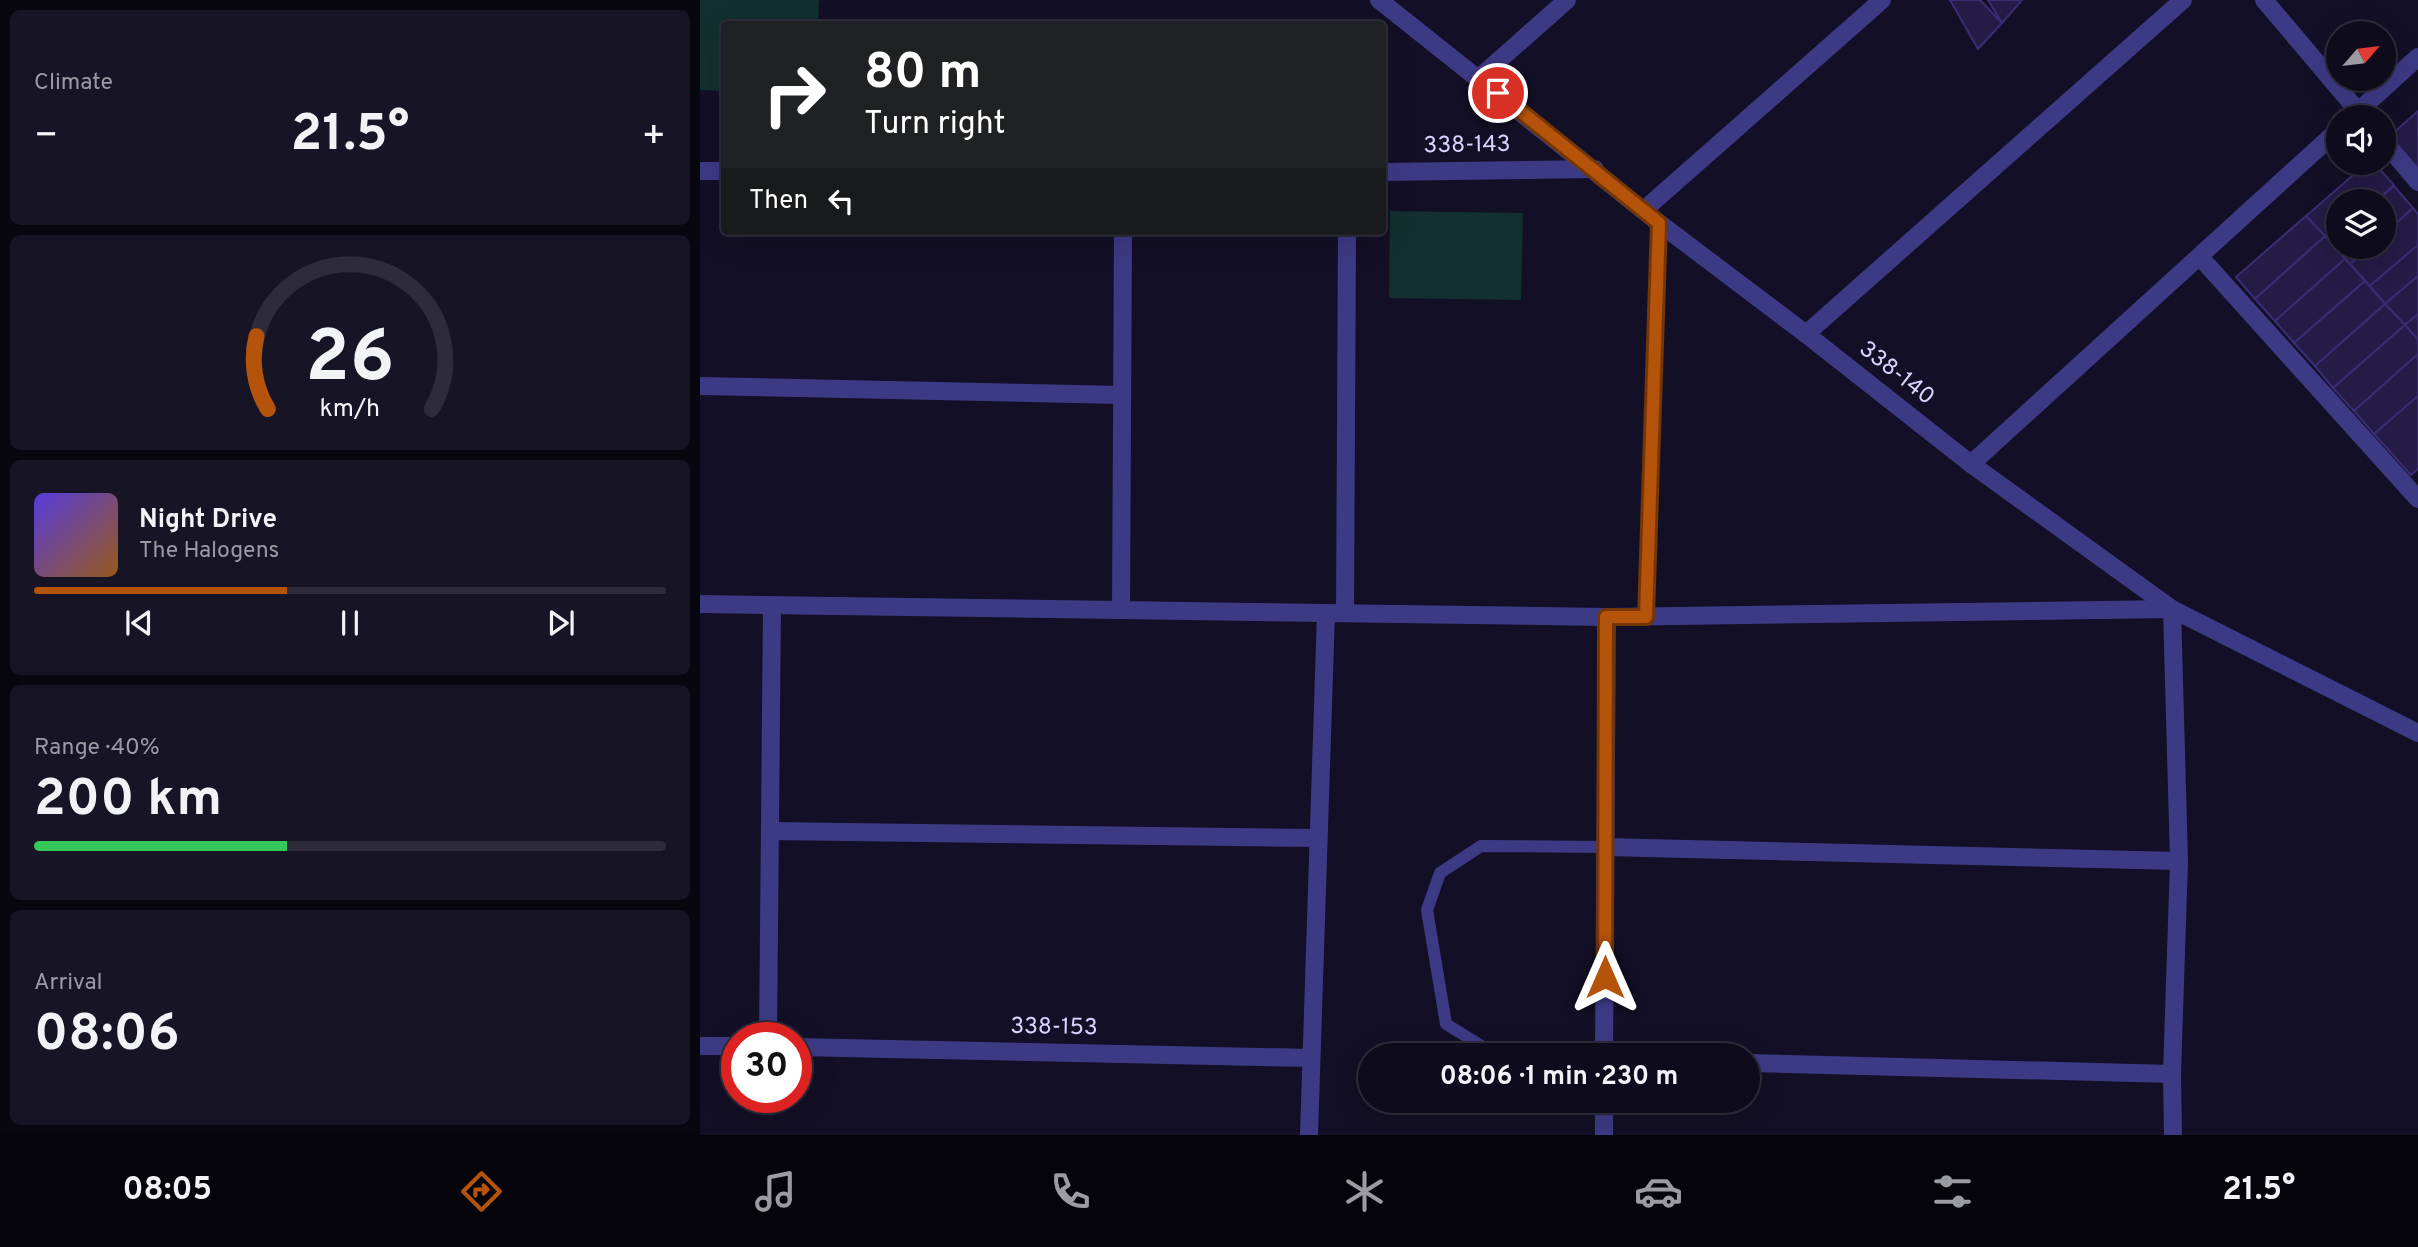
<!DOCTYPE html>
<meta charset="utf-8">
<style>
:root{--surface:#0e0b1c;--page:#171425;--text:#f1f3f6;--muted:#9b9ba3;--line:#2e2b3b;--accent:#b45309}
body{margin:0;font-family:Overpass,sans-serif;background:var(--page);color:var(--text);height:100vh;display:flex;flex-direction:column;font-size:26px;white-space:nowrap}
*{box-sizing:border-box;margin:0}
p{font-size:23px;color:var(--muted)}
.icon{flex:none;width:38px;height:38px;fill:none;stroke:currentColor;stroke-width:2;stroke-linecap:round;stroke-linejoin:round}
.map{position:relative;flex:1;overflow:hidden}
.panel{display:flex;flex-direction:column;gap:10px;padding:10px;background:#08060f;width:700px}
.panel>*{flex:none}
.banner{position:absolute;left:21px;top:21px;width:665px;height:214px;border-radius:7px;box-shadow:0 7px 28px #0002,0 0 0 2px var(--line);background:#202124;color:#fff;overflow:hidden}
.needle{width:46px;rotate:62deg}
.buttons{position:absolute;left:1626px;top:21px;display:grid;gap:14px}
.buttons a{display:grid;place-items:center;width:70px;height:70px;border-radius:50%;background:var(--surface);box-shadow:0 7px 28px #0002,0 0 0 2px var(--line);font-size:35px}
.speed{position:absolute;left:21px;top:1022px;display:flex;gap:14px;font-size:35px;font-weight:700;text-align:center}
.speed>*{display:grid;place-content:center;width:91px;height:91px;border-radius:50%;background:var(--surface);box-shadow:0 7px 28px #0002,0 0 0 2px var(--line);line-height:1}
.speed .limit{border:10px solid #d22;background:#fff;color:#111}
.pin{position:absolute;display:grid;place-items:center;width:60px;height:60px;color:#fff;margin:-30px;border:4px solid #fff;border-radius:50%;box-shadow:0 2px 7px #0007}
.me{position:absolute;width:77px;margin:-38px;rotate:0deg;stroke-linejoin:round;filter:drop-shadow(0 0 5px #0008)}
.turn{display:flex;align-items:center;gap:24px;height:147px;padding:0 28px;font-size:32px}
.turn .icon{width:91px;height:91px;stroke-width:2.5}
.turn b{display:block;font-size:49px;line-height:60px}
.then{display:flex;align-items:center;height:66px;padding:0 28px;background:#0003;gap:14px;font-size:26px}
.big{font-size:52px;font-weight:700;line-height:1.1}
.panel .card{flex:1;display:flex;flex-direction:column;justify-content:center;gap:10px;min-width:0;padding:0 24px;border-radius:10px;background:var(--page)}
.panel .dial{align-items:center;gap:0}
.dial svg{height:182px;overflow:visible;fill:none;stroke:var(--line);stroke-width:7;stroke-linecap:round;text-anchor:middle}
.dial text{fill:var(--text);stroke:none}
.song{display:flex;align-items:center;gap:21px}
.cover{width:84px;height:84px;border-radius:10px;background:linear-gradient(135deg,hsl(250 70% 55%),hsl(30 70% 35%))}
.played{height:7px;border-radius:4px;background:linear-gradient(90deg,var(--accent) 40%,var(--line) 40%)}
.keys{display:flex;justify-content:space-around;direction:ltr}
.heat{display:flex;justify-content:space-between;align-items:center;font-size:38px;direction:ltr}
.charge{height:10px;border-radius:5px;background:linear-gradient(90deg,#34c759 40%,var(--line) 0)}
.trip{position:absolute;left:658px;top:1043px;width:402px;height:70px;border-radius:35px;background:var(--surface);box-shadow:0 7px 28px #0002,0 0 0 2px var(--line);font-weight:700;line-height:70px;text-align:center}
.dock{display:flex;height:112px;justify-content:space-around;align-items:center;background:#06040b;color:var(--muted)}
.dock .icon{width:49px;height:49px}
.dock .on{color:var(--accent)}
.dock b{font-size:32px;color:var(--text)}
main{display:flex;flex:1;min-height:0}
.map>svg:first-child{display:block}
</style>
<main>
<section class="panel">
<div class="card"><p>Climate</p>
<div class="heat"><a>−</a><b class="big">21.5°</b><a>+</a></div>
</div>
<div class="card dial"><svg viewBox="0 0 100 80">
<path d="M14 69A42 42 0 1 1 86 69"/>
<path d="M14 69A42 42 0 0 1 9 37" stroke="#b45309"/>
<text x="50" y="56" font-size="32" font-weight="700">26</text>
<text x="50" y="72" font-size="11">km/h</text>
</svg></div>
<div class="card">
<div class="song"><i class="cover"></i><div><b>Night Drive</b><p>The Halogens</p></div></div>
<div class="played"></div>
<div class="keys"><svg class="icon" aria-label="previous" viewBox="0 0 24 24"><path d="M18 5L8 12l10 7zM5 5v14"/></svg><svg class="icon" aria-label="pause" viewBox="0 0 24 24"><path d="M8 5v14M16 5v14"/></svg><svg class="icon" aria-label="next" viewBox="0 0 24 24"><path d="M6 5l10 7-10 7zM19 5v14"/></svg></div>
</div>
<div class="card"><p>Range · 40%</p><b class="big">200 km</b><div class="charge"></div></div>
<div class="card"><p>Arrival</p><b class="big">08:06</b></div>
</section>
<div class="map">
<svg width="1718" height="1135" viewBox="0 0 1718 1135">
<rect width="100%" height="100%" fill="#130f26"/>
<g fill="#12302f">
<polygon points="0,0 119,0 118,24 24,24 24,91 0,90"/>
<polygon points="690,211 823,213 821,300 689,298"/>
</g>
<g fill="#241b47" stroke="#3b2d73" stroke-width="2">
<polygon points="1250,0 1280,0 1302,23 1278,49"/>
<polygon points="1288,0 1322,0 1302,23"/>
<polygon points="1718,111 1718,168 1690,136"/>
<polygon points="1667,163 1674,163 1694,185 1676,201 1638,201 1638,236 1631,242 1606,216"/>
<polygon points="1694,186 1713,208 1684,234 1684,201 1677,201"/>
<polygon points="1713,208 1718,214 1718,245 1670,286 1650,264 1670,247 1684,247 1684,234"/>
<polygon points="1606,216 1625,236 1555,299 1536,277"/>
<polygon points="1625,236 1645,259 1575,321 1555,299"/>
<polygon points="1638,236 1638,247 1670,247 1650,264 1631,242"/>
<polygon points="1718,245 1718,276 1685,304 1670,286"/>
<polygon points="1645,259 1665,281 1594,343 1575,321"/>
<polygon points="1718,276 1718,314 1705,325 1685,304"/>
<polygon points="1665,281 1685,304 1615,366 1594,343"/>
<polygon points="1685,304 1705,325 1633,388 1615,366"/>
<polygon points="1718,314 1718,340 1705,325"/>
<polygon points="1705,325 1718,340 1718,354 1654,411 1633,388"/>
<polygon points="1718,354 1718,396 1674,434 1654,411"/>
<polygon points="1718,396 1718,469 1711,475 1674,434"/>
</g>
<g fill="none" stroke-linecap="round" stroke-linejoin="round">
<g stroke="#3d3a85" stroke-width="12">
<polyline points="946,616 959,223"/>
<polyline points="865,1055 785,1048 746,1024 727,910 740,873 781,846 905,847"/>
</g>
<g stroke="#3d3a85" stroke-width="18">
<polyline points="679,0 959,223 1106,334 1271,464 1472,609 1718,733"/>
<polyline points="1564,0 1663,117"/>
<polyline points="779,78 867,0"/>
<polyline points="1652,117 1718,57"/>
<polyline points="1684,142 1718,182"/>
<polyline points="0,171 24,171"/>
<polyline points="682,172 895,169"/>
<polyline points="945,209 1182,0"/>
<polyline points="1500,257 1718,499"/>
<polyline points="1106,334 1483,0"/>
<polyline points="0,386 422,395"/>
<polyline points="1271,464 1638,130"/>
<polyline points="0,604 907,617 1472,609 1479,861 1472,1074 1473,1135"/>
<polyline points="421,610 423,231"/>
<polyline points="645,613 647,231"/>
<polyline points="70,831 618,838"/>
<polyline points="905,847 1479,861"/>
<polyline points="68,1038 72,605"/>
<polyline points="0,1046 37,1046"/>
<polyline points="96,1047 611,1058"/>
<polyline points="904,1055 907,617"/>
<polyline points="1048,1063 1472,1074"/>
<polyline points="609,1135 626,613"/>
<polyline points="904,1135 904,1101"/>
</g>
</g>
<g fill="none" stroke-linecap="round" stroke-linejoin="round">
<g stroke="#753606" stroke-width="18">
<polyline id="route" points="798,93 959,223 946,617 906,617 905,977"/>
</g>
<use href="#route" stroke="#b45309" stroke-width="12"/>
</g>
<g text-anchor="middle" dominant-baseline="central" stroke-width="7" stroke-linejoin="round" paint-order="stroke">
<g font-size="23" fill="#d9d4ff" stroke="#130f26">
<text transform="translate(767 146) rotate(-1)">338-143</text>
<text transform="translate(1196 374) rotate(38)">338-140</text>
<text transform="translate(354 1028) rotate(1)">338-153</text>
</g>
</g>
</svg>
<div class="buttons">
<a><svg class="needle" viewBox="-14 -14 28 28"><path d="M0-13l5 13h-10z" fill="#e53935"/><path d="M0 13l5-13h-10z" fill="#9b9ba3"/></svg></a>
<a><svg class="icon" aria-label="sound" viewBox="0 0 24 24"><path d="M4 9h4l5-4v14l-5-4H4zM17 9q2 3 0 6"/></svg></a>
<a><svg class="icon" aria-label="layers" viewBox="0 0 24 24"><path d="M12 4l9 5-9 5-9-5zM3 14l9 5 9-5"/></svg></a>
</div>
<div class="speed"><div class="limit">30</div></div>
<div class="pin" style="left:798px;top:93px;background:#d93025"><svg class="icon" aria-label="arrive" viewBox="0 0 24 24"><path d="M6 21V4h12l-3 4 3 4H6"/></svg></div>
<svg class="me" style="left:905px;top:977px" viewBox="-20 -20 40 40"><path d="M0-17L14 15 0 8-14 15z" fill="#b45309" stroke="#fff" stroke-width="4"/></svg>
<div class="trip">08:06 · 1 min · 230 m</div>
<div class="banner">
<div class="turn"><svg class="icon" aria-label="right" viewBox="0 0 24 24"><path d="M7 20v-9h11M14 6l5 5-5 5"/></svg><div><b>80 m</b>Turn right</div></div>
<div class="then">Then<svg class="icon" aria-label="left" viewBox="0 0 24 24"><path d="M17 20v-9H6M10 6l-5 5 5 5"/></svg></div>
</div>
</div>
</main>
<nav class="dock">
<b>08:05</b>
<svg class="icon on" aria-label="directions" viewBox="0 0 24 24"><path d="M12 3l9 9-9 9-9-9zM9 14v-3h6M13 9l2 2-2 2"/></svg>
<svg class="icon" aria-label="music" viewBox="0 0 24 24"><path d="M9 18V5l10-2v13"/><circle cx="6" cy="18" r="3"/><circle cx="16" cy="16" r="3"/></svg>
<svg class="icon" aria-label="phone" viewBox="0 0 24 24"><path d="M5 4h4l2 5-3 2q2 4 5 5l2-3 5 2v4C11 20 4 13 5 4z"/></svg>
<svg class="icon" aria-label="climate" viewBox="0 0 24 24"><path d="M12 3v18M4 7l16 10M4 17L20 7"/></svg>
<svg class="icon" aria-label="car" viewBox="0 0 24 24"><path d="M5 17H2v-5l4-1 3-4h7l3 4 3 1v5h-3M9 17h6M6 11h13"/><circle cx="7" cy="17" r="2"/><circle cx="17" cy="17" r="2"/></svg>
<svg class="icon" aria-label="filters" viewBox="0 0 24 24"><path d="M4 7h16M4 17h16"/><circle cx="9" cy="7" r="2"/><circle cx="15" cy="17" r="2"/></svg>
<b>21.5°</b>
</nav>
